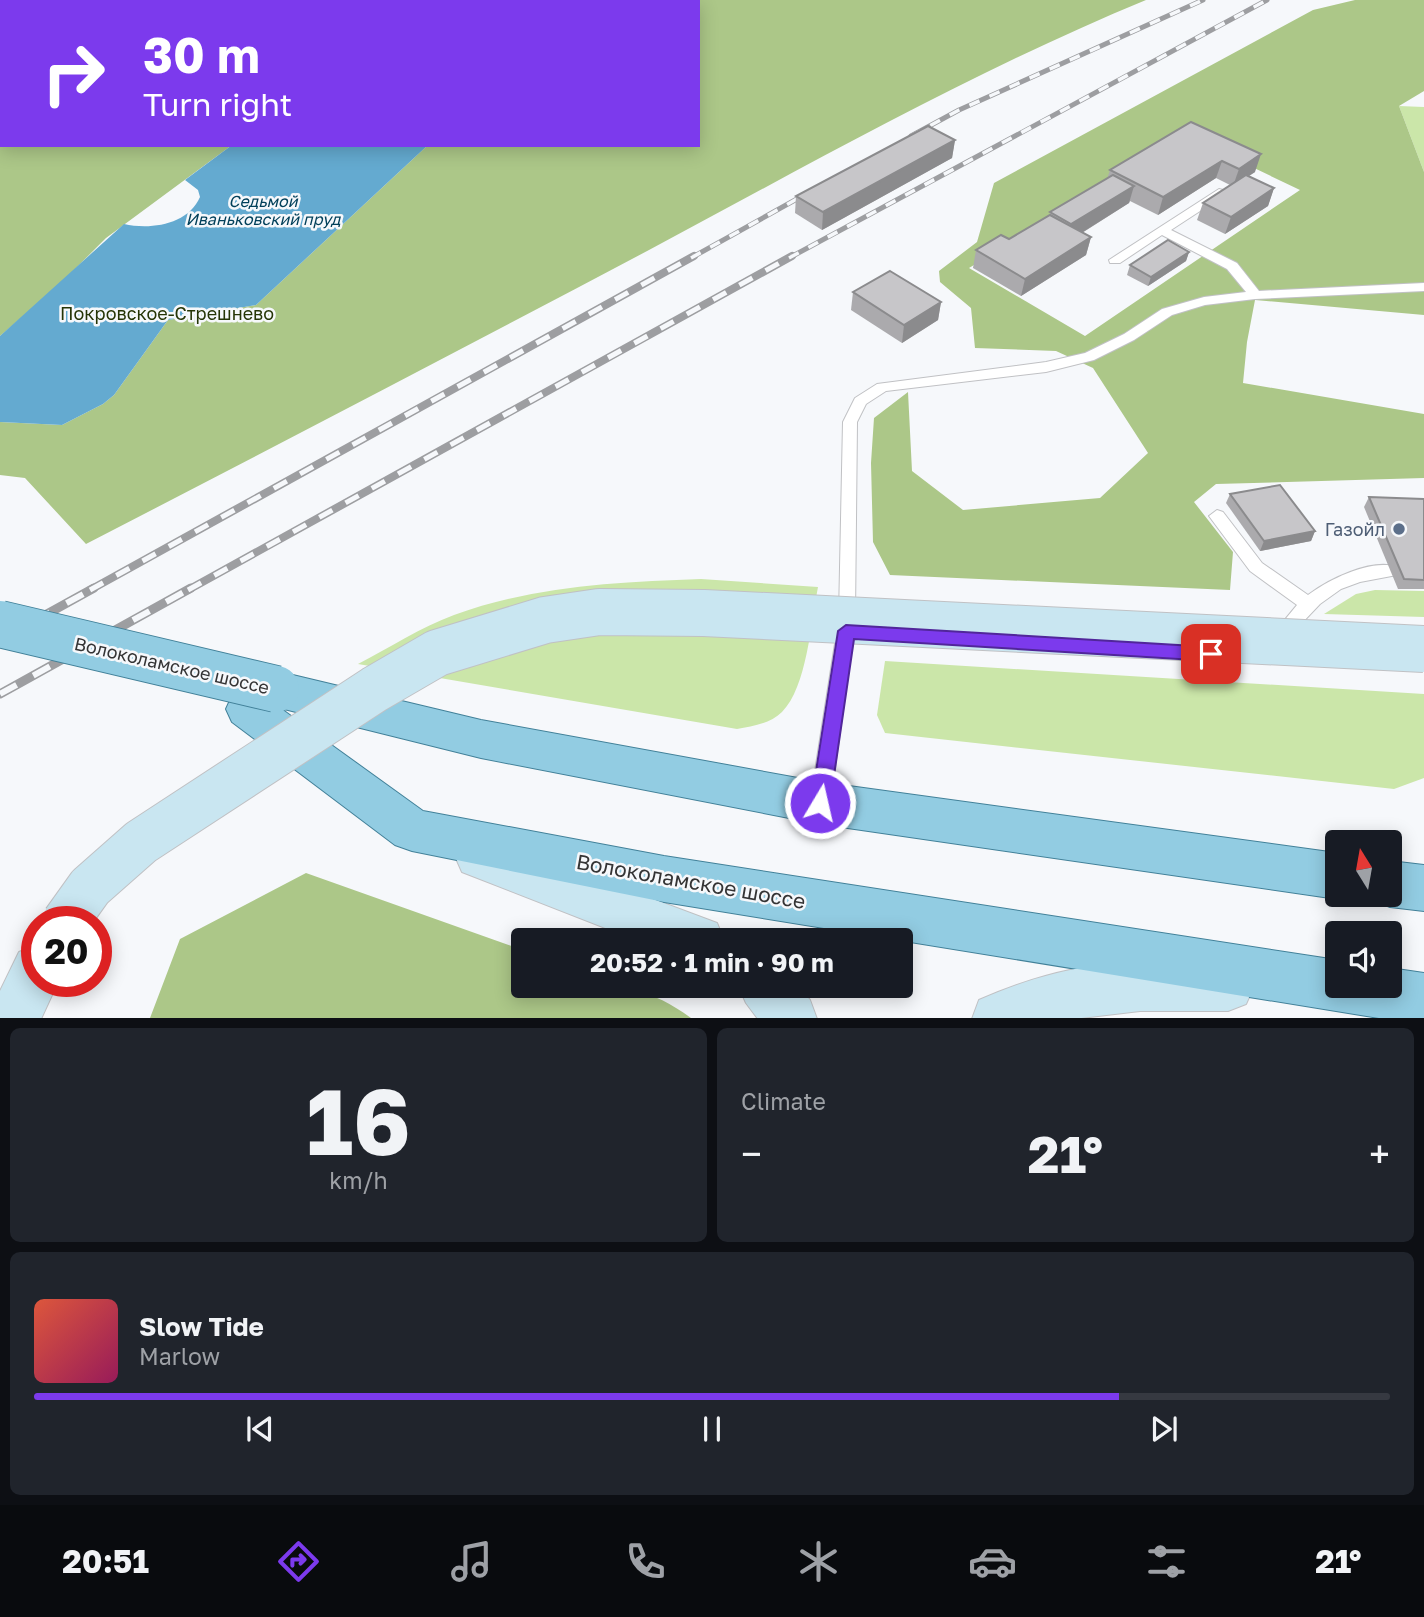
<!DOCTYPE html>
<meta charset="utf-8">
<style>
:root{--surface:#171b24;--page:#20242c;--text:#f1f3f6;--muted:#9ea1a6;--line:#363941;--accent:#7c3aed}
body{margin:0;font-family:"Golos Text",sans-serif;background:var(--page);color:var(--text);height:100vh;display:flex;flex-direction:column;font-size:26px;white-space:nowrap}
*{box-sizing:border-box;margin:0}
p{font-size:23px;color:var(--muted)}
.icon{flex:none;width:38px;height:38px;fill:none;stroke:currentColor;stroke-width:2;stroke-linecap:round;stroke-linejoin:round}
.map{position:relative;height:1018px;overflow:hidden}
.sheet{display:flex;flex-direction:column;gap:10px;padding:10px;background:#0d0f14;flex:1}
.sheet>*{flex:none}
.banner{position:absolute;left:0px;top:0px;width:700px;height:147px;box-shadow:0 4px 18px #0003;background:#7c3aed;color:#fff;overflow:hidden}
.needle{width:46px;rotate:349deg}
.tools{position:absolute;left:1325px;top:830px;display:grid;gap:14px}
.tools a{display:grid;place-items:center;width:77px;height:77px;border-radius:7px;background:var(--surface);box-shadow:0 4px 18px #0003;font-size:35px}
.speed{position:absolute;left:21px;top:906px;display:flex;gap:14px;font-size:35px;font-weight:700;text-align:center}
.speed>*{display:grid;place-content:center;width:91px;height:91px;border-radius:50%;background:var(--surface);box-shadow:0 4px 18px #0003;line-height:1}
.speed .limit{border:10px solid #d22;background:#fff;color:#111}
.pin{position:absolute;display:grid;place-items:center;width:60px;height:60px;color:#fff;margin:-30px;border-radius:14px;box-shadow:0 4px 10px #0006}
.me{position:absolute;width:77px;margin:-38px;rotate:9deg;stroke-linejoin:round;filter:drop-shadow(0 0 5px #0008)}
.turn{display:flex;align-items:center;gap:24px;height:147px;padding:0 28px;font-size:32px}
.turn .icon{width:91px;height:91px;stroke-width:2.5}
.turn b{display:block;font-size:49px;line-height:60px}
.big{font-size:52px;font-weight:700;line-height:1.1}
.sheet .widget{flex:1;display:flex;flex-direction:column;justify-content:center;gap:10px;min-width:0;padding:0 24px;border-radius:10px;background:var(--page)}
.sheet .dial{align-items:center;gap:0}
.dial b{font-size:91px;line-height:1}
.song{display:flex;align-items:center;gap:21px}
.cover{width:84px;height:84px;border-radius:10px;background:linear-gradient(135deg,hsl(10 70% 55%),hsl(330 70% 35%))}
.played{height:7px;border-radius:4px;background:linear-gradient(90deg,var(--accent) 80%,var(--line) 80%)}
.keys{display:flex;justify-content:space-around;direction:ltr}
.heat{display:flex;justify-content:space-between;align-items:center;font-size:38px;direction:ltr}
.sheet .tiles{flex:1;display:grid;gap:10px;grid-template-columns:1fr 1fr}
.widget:last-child{grid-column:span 2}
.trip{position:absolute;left:511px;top:928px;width:402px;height:70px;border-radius:7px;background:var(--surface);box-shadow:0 4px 18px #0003;font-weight:700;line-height:70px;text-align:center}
.menu{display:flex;height:112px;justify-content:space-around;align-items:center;background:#090b0e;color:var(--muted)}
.menu .icon{width:49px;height:49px}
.menu .on{color:var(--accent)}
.menu b{font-size:32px;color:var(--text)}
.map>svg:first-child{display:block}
</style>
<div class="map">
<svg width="1424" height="1019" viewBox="0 0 1424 1019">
<rect width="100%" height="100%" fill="#f6f8fb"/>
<g fill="#cbe6a9">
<polygon points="1399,106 1424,107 1424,172"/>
<path d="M701,579L818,587C811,622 807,687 782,712C770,724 752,726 737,729L358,664C389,648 421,627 454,615C533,586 617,582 701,579Z"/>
<polygon points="1375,590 1424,591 1424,617 1324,614 1356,594"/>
<polygon points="885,661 1424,694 1424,778 1394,789 885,733 877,715"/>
</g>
<g fill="#acc788" fill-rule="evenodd">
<polygon points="0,0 251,2 2,2 2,145 232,145 106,238 58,286 0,336"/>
<path d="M506,0H1146C974,71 812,163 649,250C462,349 274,447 86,544L25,478L0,475V422L62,425L103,404L114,395L168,320L256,305L428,145H698V2H493Z"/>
<path d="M1355,0H1424V91L1399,106L1424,172V315L1255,300L1247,342L1243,383L1424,414V478L1216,484L1194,502L1233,552L1230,590L890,575L873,542L871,463L874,418L908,392L912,471L963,510L1100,498L1148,453L1093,368L1056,351L975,348L971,308L940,282L939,271L977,242L994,183L1313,10ZM1187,136L1300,190L1085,336L969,268Z"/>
<path d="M306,873L523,950V985C590,985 635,976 691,1018H150L180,939Z"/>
</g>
<g fill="#64aad0">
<polygon points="248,0 506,0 493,2"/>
<path d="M232,145H428L256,305L168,320L114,395L103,404L62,425L0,422V336L124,224C150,230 188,225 200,197L198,190L185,180Z"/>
</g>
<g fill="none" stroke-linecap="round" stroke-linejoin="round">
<g stroke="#c0c1c4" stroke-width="2">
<g id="service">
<polygon points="1219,189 1223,190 1223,196 1171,230 1237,263 1259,291 1424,283 1424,291 1255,299 1205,305 1172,315 1134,340 1094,360 1046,372 886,391 866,404 857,422 855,616 853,621 841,621 839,616 843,422 855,398 877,384 1046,362 1085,353 1124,334 1162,309 1204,297 1246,292 1227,269 1162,235 1120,263 1110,263 1109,260"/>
<path d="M1217,510L1223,512L1262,563L1308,595C1328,580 1371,558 1397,567L1399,571L1397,575L1360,582L1341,589L1320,604L1301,624L1305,640L1302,645L1296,647L1290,645L1283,622L1297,605L1250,571L1209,516Z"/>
<polygon points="846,624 861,627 864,632 861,637 853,639 830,803 827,809 820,811 813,809 810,803 837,631 840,626"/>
</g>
</g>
<g stroke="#c0c1c4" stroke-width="2">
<g id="secondary">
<polygon points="479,834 717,923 724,940 636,940 462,872 455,856 462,840"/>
<polygon points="37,945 37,982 58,982 41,1019 0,1019 0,991 19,952"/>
<path d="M1169,960L1228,961L1246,968L1254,986L1246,1004L1228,1011H1140L1073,1019H972L979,1000C1045,971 1098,961 1169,960Z"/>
<polygon points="738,985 797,985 810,1000 817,1019 758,1019 746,1003"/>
</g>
</g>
<g stroke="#428199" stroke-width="2">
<g id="primary">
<polygon points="276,671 481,720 820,782 1337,853 1337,894 1348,894 1337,899 820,824 481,758 280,708 423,811 664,856 1337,960 1337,985 1390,985 1390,968 1424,973 1424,1019 1385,1019 664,902 412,851 395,845 232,722 226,709 232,696 248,691 257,694 254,689 261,676"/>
<polygon points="1390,861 1424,865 1424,911 1390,907 1373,900 1370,894 1390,894"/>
</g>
</g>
<use href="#service" fill="#fff" fill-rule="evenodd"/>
<use href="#secondary" fill="#c9e6f1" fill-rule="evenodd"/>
<use href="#primary" fill="#92cce2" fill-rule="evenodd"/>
<g stroke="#9d9ea1" stroke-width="5">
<g id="rail-far2">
<polyline points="911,136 959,110 1203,0"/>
<polyline points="691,258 813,190"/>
<polyline points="789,258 1267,0"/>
</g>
</g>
<g stroke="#9d9ea1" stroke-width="8">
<g id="rail-far1">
<polyline points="90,590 694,256"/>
<polyline points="188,590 792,256"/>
</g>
</g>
<g stroke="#9d9ea1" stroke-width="9">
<g id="rail">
<polyline points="0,640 94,588"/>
<polyline points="0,694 191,588"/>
</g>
</g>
<use href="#rail-far2" stroke="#f6f8fb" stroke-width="3.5" stroke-dasharray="11" stroke-linecap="butt"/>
<use href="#rail-far1" stroke="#f6f8fb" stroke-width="5" stroke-dasharray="15" stroke-linecap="butt"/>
<use href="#rail" stroke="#f6f8fb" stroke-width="6" stroke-dasharray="19" stroke-linecap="butt"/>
<g stroke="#c0c1c4" stroke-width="48" stroke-linecap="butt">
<polyline id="secondary-bridge" points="65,922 90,887 141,842 375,689 437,653 545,620 599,612 704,613 1424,649"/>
</g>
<g stroke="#428199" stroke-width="48" stroke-linecap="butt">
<polyline id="primary-bridge" points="0,624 276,689"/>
</g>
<use href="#secondary-bridge" stroke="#c9e6f1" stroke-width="46"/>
<use href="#primary-bridge" stroke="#92cce2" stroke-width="46"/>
</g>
<g fill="#abaaad">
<polygon points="1191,122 1255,172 1249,176 1274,188 1268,206 1225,234 1197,220 1203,203 1230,185 1216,178 1158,215 1130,201 1129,203 1082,233 1091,237 1086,255 1021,296 973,268 976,250 1009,239 1050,215 1050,212 1107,179 1110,170"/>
<polygon points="955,140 952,158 822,230 795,213 796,196"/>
<polygon points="1189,252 1186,261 1148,286 1127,275 1130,265"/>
<polygon points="853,292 941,302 938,320 902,343 851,310"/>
<polygon points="1230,494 1315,531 1311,541 1260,551 1226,503"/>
<polygon points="1369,497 1424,499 1424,589 1398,589 1364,507"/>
</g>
<g fill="#8b8b8d">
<polygon points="955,140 952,158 822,230 823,212"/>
<polygon points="1261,154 1255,172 1233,186 1239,169"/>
<polygon points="1222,161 1216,178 1158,215 1163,197"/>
<polygon points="1134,186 1129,203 1067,242 1071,224"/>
<polygon points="1274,188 1268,206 1225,234 1231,217"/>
<polygon points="1091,237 1086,255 1021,296 1025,279"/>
<polygon points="1189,252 1186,261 1148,286 1151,277"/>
<polygon points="941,302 938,320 902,343 904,325"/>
<polygon points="1315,531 1311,541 1260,551 1264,541"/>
</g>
<g fill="#c7c6c9" stroke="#8b8b8d" stroke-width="2">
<polygon points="1191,122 1261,154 1239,169 1222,161 1163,197 1110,170"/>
<polygon points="928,126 955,140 823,212 796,196"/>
<polygon points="1113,175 1134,186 1071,224 1050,212"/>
<polygon points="1246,175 1274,188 1231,217 1203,203"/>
<polygon points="1050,215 1091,237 1025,279 976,250 1001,235 1009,239"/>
<polygon points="1168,240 1189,252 1151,277 1130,265"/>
<polygon points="890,271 941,302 904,325 853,292"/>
<polygon points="1280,485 1315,531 1264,541 1230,494"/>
<polygon points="1369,497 1424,499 1424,580 1404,579"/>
</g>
<polygon fill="#7c3aed" stroke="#51269a" stroke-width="2" points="846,625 1211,647 1219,654 1211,661 854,639 830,803 827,809 820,812 813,809 811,803 838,631"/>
<circle fill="#5c6f8a" stroke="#f6f8fb" stroke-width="2.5" cx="1399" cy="529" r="7"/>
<g text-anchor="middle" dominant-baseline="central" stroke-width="5" stroke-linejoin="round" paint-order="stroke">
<g font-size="16" font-style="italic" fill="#02405a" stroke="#f6f8fb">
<text x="263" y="201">Седьмой<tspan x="263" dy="18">Иваньковский пруд</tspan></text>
</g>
<g font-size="18" fill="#253506" stroke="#f6f8fb">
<text x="167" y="313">Покровское-Стрешнево</text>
</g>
<g font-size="18" fill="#4e5e75" stroke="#f6f8fb" text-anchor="end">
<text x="1385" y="529">Газойл</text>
</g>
<g font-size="18" fill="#343435" stroke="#f6f8fb">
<text transform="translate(172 665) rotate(13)">Волоколамское шоссе</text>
</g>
<g font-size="21" fill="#343435" stroke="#f6f8fb">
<text transform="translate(691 881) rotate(10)">Волоколамское шоссе</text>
</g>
</g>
</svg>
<div class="tools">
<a><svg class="needle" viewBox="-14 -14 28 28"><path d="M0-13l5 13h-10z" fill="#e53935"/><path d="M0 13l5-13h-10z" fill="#9ea1a6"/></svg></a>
<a><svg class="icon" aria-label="sound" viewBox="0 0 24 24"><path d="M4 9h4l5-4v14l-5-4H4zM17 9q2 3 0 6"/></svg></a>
</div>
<div class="speed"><div class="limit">20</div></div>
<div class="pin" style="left:1211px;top:654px;background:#d93025"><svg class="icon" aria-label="arrive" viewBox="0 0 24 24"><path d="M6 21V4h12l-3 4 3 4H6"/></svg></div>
<svg class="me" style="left:820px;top:803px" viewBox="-20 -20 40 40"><circle r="17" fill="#7c3aed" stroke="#fff" stroke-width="3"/><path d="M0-11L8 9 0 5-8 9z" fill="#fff"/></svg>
<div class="trip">20:52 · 1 min · 90 m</div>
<div class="banner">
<div class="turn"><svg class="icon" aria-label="right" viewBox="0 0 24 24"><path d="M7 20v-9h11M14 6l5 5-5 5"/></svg><div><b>30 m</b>Turn right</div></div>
</div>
</div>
<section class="sheet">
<div class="tiles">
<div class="widget dial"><b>16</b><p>km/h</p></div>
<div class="widget"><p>Climate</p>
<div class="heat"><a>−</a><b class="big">21°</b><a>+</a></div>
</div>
<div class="widget">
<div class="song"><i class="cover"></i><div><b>Slow Tide</b><p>Marlow</p></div></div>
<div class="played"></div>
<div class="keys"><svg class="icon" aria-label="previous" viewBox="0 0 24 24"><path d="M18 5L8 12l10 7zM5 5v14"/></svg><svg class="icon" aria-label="pause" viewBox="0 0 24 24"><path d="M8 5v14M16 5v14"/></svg><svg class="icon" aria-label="next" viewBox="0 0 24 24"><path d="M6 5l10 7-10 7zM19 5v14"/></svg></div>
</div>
</div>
</section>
<nav class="menu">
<b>20:51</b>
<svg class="icon on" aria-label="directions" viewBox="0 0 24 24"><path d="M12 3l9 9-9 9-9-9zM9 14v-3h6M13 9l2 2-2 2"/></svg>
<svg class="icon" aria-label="music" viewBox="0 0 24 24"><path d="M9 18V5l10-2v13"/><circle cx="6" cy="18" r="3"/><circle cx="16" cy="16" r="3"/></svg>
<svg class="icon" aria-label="phone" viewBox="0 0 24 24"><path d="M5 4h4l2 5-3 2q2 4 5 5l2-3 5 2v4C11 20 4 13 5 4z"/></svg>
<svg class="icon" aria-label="climate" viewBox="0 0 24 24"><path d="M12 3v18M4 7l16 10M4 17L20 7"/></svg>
<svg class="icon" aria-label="car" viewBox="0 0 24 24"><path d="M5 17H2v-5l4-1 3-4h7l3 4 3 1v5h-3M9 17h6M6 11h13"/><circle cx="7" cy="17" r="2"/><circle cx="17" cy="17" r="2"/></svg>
<svg class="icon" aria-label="filters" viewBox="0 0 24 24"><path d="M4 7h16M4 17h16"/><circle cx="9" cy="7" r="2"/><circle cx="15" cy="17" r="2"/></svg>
<b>21°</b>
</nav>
